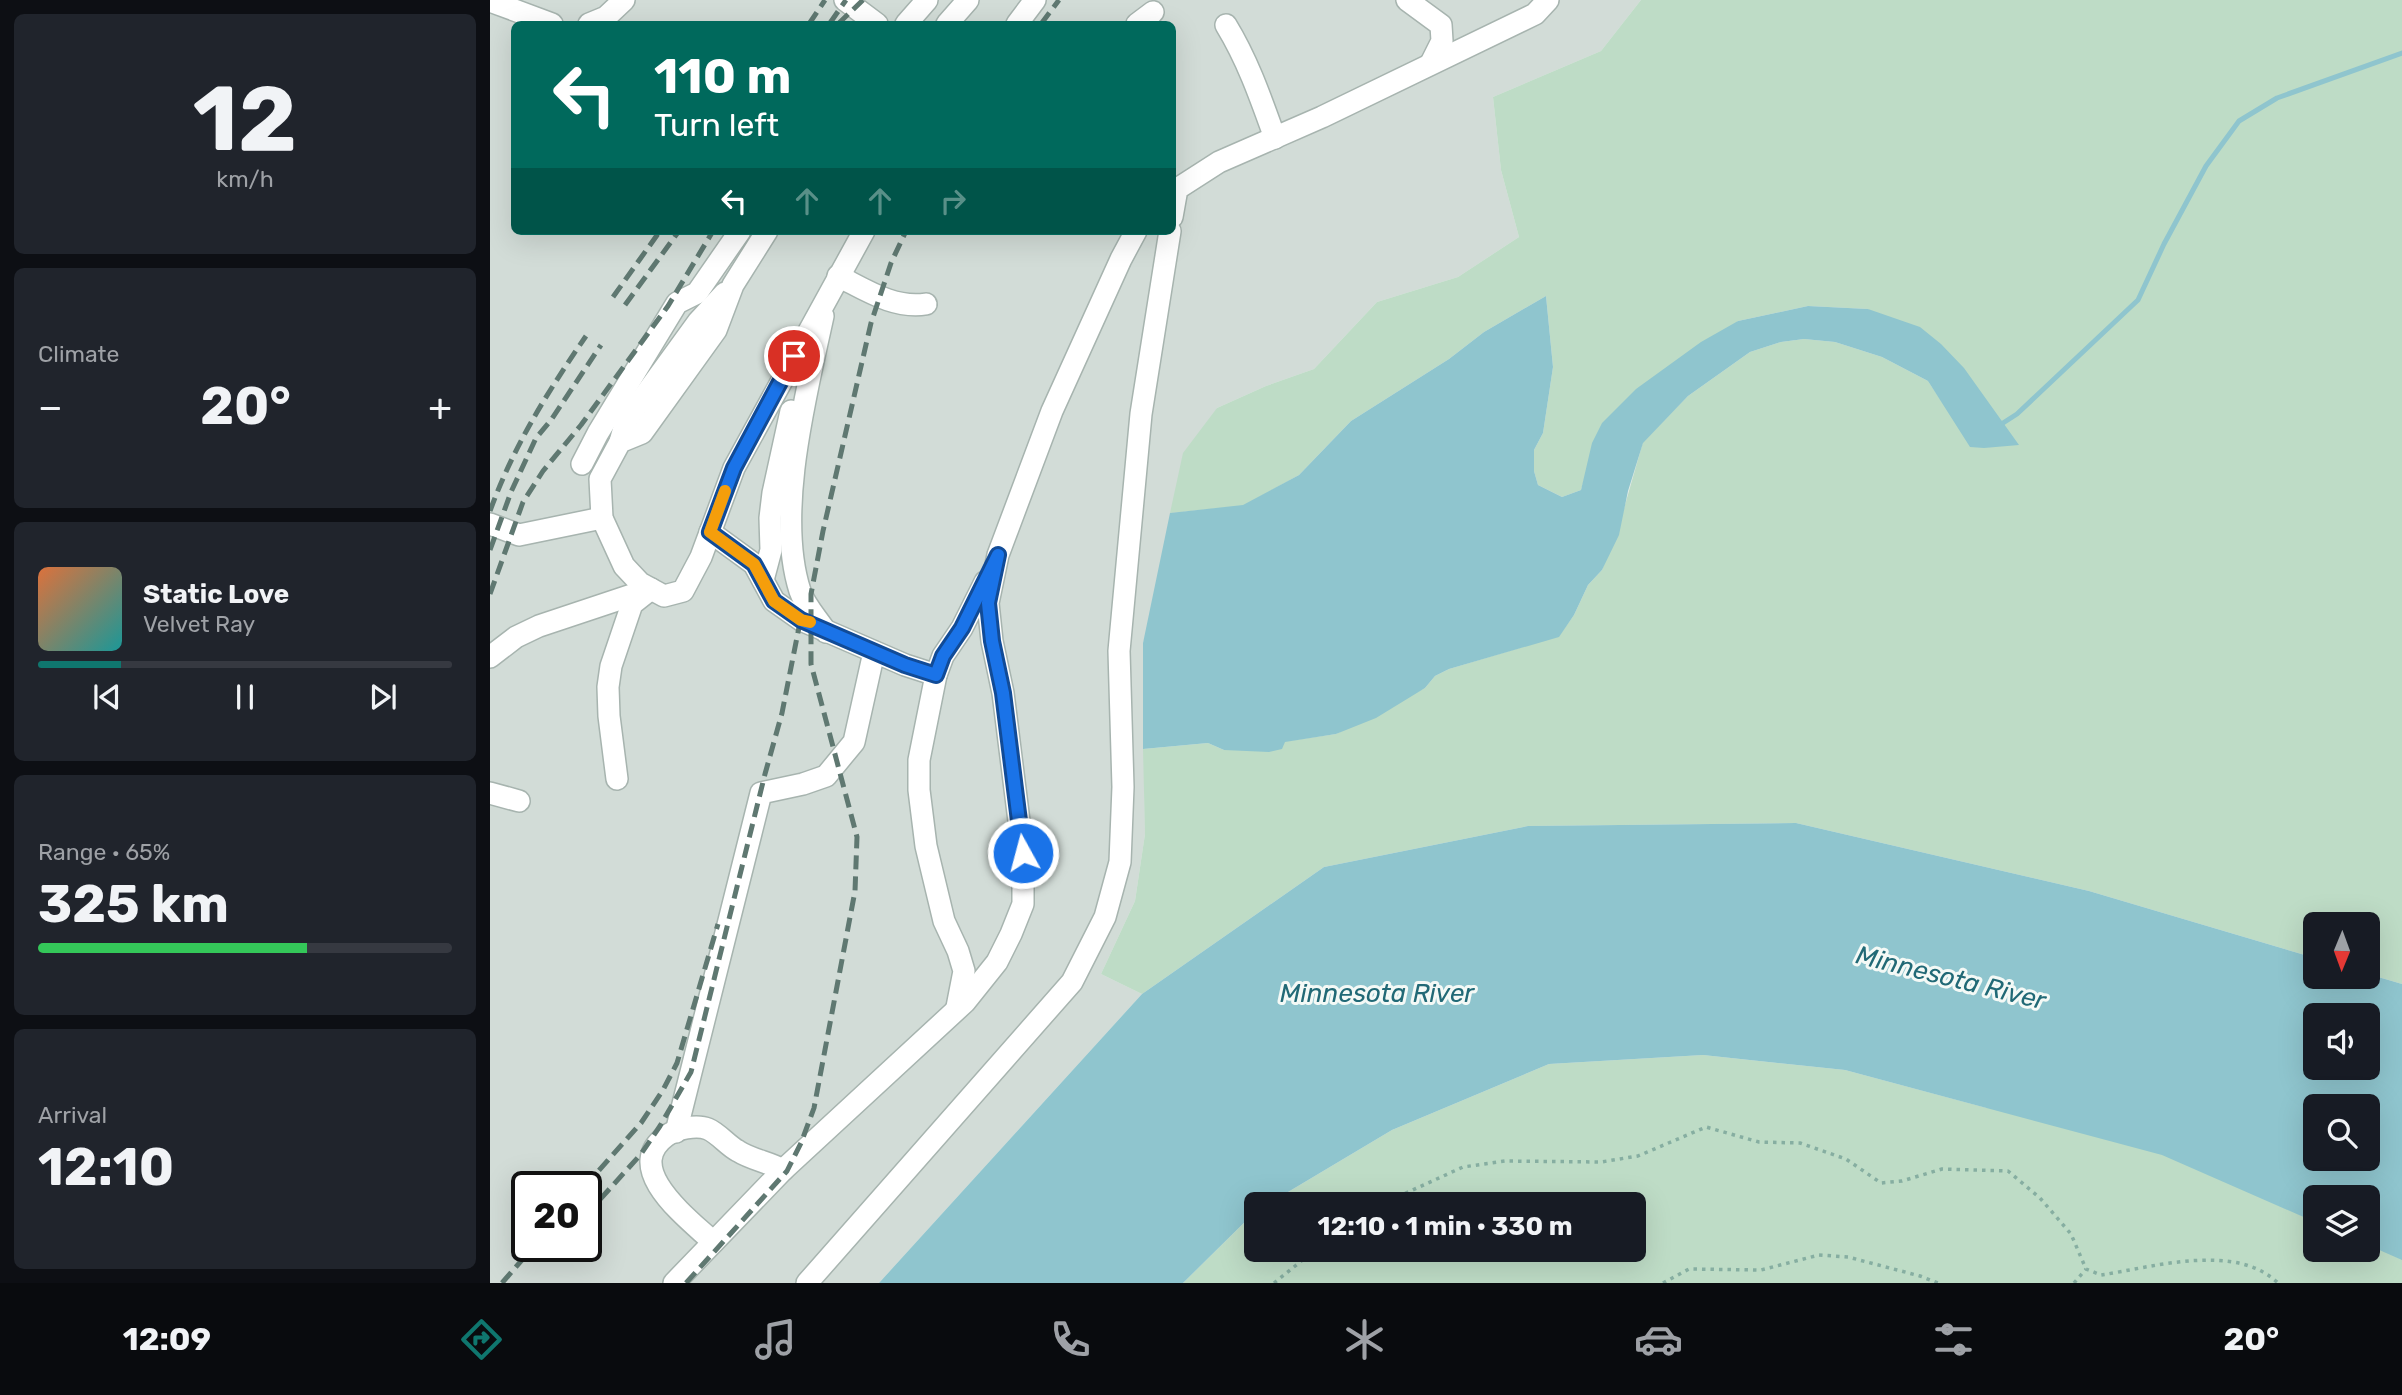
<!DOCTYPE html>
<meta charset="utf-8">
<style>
:root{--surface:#171b24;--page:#20242c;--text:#f1f3f6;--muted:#9ea1a6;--line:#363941;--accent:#0f766e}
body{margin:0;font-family:Rubik,sans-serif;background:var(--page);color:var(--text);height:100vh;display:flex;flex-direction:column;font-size:26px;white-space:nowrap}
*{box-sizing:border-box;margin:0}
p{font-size:23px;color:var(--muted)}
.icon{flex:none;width:38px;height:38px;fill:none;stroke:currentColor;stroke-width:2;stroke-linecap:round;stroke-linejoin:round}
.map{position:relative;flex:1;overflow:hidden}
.side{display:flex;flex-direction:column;gap:14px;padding:14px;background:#0d0f14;width:490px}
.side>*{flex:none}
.guide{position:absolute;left:21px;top:21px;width:665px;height:214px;border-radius:10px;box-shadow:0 7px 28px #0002;background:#00695c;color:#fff;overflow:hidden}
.needle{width:46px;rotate:181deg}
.controls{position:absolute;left:1813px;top:912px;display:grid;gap:14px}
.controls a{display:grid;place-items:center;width:77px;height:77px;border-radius:10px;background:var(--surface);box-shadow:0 7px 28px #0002;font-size:35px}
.speed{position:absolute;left:21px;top:1171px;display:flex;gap:14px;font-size:35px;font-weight:700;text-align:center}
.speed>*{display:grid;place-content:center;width:91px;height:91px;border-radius:50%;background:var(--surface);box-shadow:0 7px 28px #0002;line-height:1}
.speed .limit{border:4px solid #111;border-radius:10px;background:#fff;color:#111}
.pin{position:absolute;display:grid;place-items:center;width:60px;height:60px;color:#fff;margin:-30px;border:4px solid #fff;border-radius:50%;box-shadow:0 2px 7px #0007}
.me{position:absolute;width:77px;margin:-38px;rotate:353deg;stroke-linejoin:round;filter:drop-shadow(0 0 5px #0008)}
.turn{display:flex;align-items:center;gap:24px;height:147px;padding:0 28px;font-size:32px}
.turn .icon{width:91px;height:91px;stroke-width:2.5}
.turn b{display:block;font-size:49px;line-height:60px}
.lanes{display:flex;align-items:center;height:66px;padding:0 28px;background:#0003;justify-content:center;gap:35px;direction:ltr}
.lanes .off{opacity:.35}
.big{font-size:52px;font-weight:700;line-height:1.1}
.side .tile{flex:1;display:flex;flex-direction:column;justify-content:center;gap:10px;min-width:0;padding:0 24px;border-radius:10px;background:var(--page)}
.side .dial{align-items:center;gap:0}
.dial b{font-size:91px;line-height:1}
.song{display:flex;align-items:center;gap:21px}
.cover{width:84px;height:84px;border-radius:10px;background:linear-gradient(135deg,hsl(20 70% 55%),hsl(180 70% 35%))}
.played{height:7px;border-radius:4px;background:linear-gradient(90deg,var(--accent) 20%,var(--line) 20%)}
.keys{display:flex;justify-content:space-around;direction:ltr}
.heat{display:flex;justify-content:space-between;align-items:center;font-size:38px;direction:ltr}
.charge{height:10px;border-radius:5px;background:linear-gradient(90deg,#34c759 65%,var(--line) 0)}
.trip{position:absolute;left:754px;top:1192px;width:402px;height:70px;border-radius:10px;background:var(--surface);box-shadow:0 7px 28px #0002;font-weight:700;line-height:70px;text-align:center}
.tab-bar{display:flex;height:112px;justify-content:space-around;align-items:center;background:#090b0e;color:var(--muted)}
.tab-bar .icon{width:49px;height:49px}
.tab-bar .selected{color:var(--accent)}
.tab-bar b{font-size:32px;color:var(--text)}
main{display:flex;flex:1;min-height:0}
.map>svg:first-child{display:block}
</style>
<main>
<section class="side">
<div class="tile dial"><b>12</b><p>km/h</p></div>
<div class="tile"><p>Climate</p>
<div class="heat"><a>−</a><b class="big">20°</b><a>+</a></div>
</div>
<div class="tile">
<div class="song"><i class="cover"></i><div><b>Static Love</b><p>Velvet Ray</p></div></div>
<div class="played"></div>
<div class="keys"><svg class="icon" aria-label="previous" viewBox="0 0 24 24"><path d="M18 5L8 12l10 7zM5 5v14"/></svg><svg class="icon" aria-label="pause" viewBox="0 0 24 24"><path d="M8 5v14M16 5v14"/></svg><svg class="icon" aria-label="next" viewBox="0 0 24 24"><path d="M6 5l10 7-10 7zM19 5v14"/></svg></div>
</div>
<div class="tile"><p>Range · 65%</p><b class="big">325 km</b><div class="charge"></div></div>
<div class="tile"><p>Arrival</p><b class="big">12:10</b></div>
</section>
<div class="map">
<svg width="1912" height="1283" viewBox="0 0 1912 1283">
<rect width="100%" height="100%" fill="#e4ece8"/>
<path fill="#d2dcd7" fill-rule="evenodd" d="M0,0H1151L1111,51L1003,97L1011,170L1029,237L968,277L887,302L824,369L776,386L727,408L653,643L655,834L645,901L611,974L652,994L389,1283H0ZM24,24H682V231H24ZM37,1186H96V1246H37Z"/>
<g fill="#bedcc6">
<polygon points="1151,0 1912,0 1912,984 1878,974 1878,924 1825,924 1825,958 1599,891 1306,823 1038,826 834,867 652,994 611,974 645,901 655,834 653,749 718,743 734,750 846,734 935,688 945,676 959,669 1069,636 1084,615 1098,585 1112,570 1133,512 1153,442 1198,396 1260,352 1291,342 1314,339 1345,342 1392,357 1438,381 1452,402 1494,448 1378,309 1318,306 1248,321 1097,470 1091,490 1072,497 1048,485 1044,471 1044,450 1053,433 1063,367 1056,296 994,332 959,359 861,421 809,475 753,506 680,513 693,453 727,408 776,386 824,369 887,302 968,277 1029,237 1011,170 1003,97 1111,51"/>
<polygon points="1213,1055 1355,1070 1497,1108 1498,1070 1825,1197 1825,1250 1878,1250 1878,1205 1912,1221 1912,1283 693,1283 766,1211 766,1250 1144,1250 1144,1204 778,1204 902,1130 1059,1064"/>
</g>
<g fill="#8fc5ce" fill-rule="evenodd">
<polygon points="1056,296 1063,367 1053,433 1044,450 1044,471 1048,485 1072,497 1091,490 1102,443 1112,423 1146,389 1211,342 1248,321 1318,306 1378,309 1430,327 1451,344 1474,368 1529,445 1494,448 1480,447 1438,381 1392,357 1345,342 1314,339 1291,342 1260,352 1198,396 1153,443 1138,491 1129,535 1112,570 1098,585 1084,615 1069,637 959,669 945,676 935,688 886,718 846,734 795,742 792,749 779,752 734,750 718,743 653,749 653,643 680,513 753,505 809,475 861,421 959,359 994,332"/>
<path d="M1306,823L1599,891L1825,958V976H1878V974L1912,984V1260L1878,1245V1197H1825V1222L1672,1155L1355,1070L1213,1055L1059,1064L902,1130L778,1204H766V1211L693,1283H389L652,994L834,867L1038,826ZM1825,1015H1878V1068H1825ZM1825,1106H1878V1158H1825Z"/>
</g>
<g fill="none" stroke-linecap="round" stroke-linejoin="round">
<polyline stroke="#8fc5ce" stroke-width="5" points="1513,423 1527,414 1648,300 1674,244 1716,166 1749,121 1787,98 1912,53"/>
<g stroke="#a7b4af" stroke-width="24">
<g id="minor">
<polyline points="355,0 387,24"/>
<polyline points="917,0 951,25 952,41 941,63"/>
<polyline points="0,1 62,24"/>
<polyline points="99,24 116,17 134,0"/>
<polyline points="416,24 437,0"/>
<polyline points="457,24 478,0"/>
<polyline points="527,24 545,0"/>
<polyline points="647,24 663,12"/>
<path d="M736,25C758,61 771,99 785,138"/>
<polyline points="682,217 687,189 729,162 832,117 1045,14 1058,0"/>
<polyline points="277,231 243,285 226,330 208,355 152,433 130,442 110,479 112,518 134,566 150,583 174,596 193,591 211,557 244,468 374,231"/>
<path d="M348,276C376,290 404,309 436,304"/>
<path d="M333,316C316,395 285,513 310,591C315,606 328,619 336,632"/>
<polyline points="130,442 136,421 208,322 235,293"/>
<polyline points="92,464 108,433 187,303 207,293 250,231"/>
<polyline points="0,524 29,535 112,518"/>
<polyline points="220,532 264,564 284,601 311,620 415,665 446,675"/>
<polyline points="273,580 281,550 280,518 283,493 301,411"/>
<polyline points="0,657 26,637 49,626 154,591"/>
<polyline points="127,779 119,716 118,687 121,666 142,604 161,589"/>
<polyline points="0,793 29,801"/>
<polyline points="467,1007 474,971 468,951 454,921 436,846 429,790 429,760 446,675 453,656 472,628 495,582"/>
<polyline points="186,1132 271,793 313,784 336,776 364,742 384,652"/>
<path d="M223,1242C199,1219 131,1169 176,1136C186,1129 206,1124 218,1129C228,1133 238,1146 248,1151C262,1160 279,1162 293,1170"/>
<polyline points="184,1283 293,1170 475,1002 507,962 521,934 533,904 533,853 513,693 502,641 498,603 508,555 562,411 631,259 646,231"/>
<polyline points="317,1283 582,982 615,917 630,862 633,787 629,651 651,414 680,231"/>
</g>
</g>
<g stroke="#86aea1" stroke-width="3.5" stroke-dasharray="3.5 5" stroke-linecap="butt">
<path d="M892,1204L973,1167L1015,1161L1111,1162L1148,1156L1216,1127L1269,1142L1310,1143L1356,1159L1391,1183L1412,1181L1452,1169L1518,1171L1550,1198L1581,1234L1596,1269L1611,1275C1664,1267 1745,1242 1788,1283"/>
<polyline points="784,1283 825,1250"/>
<polyline points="1173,1283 1199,1269 1271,1270 1329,1255 1358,1257 1430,1276 1448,1283"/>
<polyline points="1584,1283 1596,1269"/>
</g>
<use href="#minor" stroke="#fff" stroke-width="21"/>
<g stroke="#5f7871" stroke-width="5" stroke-dasharray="14 7" stroke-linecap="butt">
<polyline points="340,23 356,0"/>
<polyline points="319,24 335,0"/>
<polyline points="348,24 373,0"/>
<polyline points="551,24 569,0"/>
<polyline points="123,297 170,231"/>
<polyline points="135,305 189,231"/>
<path d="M0,511C24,445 57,393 96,336"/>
<polyline points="0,550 21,492 46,438 61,420 111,345"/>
<polyline points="0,594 33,502 53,471 91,425 178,306 223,231"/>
<polyline points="95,1186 151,1123 173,1090 187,1063 228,924"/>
<polyline points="96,1215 151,1154 170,1126 201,1072 275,774 292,713 312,612"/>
<polyline points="12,1283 44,1246"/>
<polyline points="196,1283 297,1171 311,1143 324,1108 365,891 367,837 321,664 321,594 333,531 381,323 401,263 416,231"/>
</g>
</g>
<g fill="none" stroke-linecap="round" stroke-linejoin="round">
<g stroke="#114b97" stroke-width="18">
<polyline id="route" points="304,356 244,468 220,532 264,564 284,601 311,620 415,665 446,675 453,656 472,628 508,555 498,603 502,641 513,693 533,853"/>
</g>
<use href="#route" stroke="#1a73e8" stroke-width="12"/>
<polyline stroke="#f59e0b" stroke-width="12" points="235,491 220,532 264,564 284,601 311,620 320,622"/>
</g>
<g text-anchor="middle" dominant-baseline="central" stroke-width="6" stroke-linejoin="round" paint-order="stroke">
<g font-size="26" font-style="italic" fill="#216976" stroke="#f4f9f6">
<text transform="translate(1461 978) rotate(14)">Minnesota River</text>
<text x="887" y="993">Minnesota River</text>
</g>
</g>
</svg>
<div class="controls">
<a><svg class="needle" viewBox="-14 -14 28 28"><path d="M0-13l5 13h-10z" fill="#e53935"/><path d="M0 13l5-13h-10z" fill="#9ea1a6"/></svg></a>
<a><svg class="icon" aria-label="sound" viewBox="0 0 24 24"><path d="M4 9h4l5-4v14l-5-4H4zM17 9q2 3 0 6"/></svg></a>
<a><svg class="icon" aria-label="search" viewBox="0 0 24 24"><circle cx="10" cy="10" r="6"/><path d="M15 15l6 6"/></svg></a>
<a><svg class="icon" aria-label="layers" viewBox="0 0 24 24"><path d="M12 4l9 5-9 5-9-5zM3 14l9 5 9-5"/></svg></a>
</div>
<div class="speed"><div class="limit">20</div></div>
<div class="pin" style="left:304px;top:356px;background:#d93025"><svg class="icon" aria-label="arrive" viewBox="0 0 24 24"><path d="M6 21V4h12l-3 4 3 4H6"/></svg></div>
<svg class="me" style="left:533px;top:853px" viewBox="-20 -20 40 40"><circle r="17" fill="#1a73e8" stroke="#fff" stroke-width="3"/><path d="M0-11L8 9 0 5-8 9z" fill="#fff"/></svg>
<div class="trip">12:10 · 1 min · 330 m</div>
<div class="guide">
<div class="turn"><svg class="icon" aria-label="left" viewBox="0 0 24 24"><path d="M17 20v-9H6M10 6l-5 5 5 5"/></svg><div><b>110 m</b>Turn left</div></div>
<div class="lanes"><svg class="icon" aria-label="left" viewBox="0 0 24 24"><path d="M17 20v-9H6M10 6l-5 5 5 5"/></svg><svg class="icon off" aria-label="ahead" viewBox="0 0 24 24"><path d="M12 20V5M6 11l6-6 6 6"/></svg><svg class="icon off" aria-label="ahead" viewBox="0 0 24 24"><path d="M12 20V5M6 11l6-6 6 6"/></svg><svg class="icon off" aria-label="right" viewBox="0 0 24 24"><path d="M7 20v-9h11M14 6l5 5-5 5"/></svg></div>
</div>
</div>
</main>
<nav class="tab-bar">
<b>12:09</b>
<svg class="icon selected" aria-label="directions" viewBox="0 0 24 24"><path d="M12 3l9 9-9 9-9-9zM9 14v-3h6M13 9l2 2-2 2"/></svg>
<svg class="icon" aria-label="music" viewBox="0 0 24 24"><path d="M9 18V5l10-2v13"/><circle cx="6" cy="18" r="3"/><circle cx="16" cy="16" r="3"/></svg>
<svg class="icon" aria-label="phone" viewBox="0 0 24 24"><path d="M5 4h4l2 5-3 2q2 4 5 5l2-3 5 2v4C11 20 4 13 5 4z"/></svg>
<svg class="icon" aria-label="climate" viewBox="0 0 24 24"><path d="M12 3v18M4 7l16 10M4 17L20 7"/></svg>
<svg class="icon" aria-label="car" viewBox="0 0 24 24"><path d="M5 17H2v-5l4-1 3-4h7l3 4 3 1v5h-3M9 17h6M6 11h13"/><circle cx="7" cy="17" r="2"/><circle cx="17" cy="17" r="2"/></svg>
<svg class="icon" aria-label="filters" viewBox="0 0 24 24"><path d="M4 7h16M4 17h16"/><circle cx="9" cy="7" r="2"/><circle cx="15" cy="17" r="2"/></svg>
<b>20°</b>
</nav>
